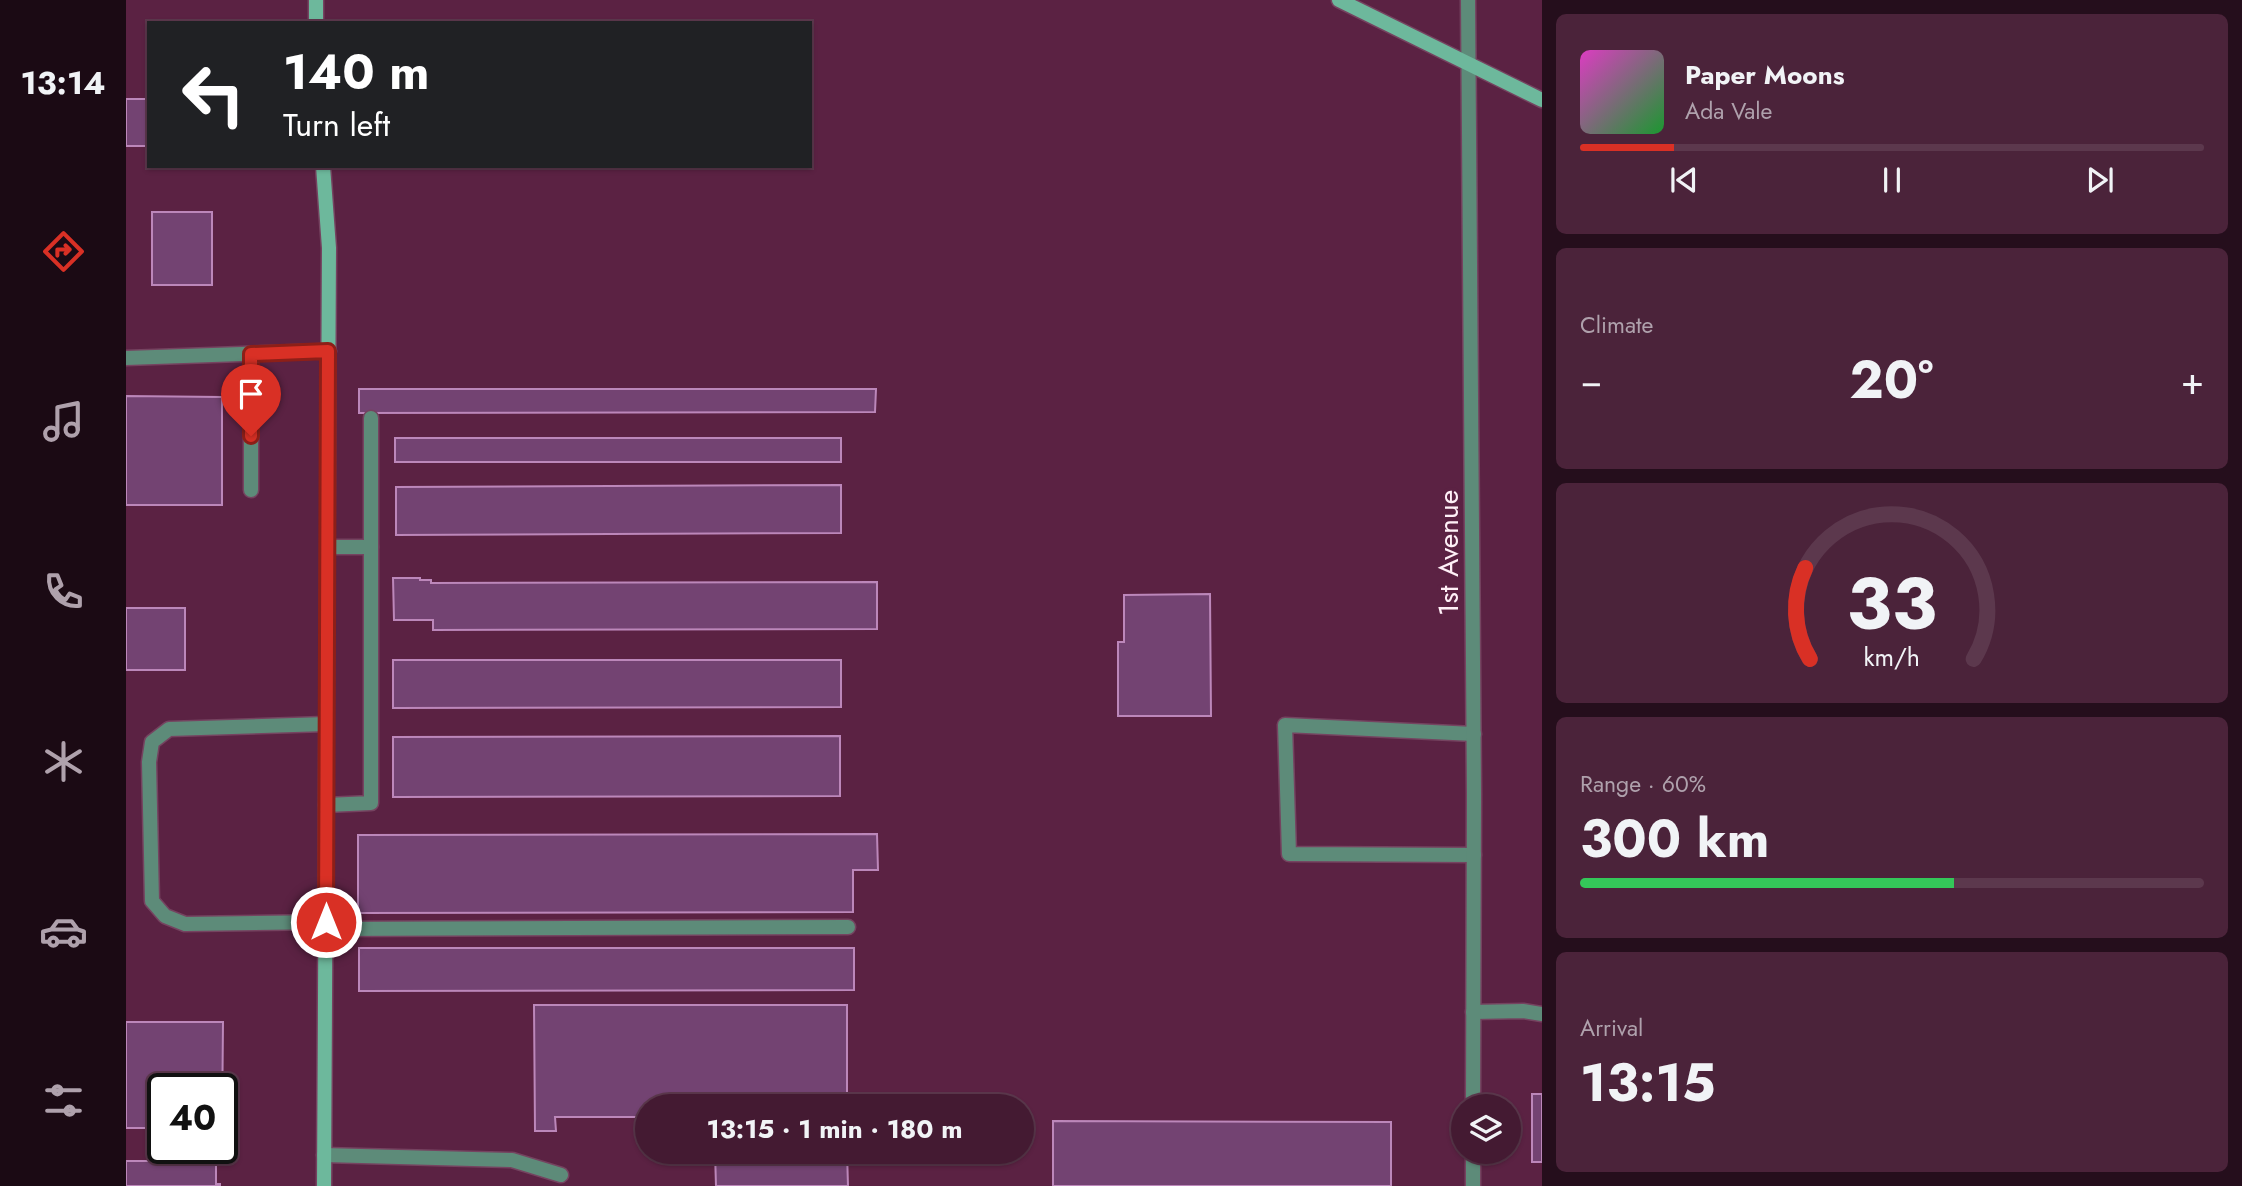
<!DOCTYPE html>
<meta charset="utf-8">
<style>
:root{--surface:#441a32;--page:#4b233a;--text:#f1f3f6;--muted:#afa1ac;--line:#5c384d;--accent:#d93025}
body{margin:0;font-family:Jost,sans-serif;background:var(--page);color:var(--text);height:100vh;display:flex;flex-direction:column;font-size:26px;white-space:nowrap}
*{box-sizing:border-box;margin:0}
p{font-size:23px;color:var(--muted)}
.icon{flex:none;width:38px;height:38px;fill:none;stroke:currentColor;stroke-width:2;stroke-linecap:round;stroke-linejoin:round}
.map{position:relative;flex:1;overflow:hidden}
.drawer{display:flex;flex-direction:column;gap:14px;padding:14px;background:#250e1c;width:700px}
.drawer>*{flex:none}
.banner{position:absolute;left:21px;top:21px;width:665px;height:147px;border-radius:0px;box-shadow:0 2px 5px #0004,0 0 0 2px var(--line);background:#202124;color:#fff;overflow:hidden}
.controls{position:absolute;left:1325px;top:1094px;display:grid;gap:14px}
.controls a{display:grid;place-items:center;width:70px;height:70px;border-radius:50%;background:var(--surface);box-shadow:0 2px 5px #0004,0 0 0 2px var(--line);font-size:35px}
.speed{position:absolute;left:21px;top:1073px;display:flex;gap:14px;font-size:35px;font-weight:700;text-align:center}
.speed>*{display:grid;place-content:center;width:91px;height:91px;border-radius:50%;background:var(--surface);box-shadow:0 2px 5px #0004,0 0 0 2px var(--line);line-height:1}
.speed .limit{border:4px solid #111;border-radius:10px;background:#fff;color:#111}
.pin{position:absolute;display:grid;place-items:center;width:60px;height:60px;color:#fff;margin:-72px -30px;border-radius:50% 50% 50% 0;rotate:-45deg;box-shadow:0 0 7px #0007}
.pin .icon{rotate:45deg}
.me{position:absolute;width:77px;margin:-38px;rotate:0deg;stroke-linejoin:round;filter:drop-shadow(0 0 5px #0008)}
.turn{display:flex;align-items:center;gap:24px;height:147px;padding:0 21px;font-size:32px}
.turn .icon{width:91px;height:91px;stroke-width:2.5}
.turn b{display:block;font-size:49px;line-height:60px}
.big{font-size:52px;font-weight:700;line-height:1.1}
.drawer .tile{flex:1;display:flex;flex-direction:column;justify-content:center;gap:10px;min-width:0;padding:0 24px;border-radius:10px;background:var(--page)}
.drawer .dial{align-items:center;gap:0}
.dial svg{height:182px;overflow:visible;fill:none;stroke:var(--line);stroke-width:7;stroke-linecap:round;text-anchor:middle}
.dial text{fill:var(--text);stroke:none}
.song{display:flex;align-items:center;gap:21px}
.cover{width:84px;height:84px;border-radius:10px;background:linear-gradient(135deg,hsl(310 70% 55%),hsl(130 70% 35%))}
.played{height:7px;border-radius:4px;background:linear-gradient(90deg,var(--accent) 15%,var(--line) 15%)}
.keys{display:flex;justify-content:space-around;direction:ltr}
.heat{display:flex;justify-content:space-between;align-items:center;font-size:38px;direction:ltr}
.charge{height:10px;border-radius:5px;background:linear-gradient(90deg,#34c759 60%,var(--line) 0)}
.trip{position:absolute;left:509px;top:1094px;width:399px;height:70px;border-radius:35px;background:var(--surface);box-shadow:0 2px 5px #0004,0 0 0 2px var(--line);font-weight:700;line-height:70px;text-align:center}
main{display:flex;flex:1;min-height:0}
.menu{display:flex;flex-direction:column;width:126px;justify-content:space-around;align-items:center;background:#1b0a14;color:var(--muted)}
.menu .icon{width:49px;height:49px}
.menu .on{color:var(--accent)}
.menu b{font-size:32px;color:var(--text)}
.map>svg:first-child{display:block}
</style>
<main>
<nav class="menu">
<b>13:14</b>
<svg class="icon on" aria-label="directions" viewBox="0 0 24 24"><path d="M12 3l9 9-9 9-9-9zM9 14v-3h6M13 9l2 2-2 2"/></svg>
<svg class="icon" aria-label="music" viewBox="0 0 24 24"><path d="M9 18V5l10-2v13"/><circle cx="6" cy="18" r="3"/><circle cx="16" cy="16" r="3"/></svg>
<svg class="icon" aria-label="phone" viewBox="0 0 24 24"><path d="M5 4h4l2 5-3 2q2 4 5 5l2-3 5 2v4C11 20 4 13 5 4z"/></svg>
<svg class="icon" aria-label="climate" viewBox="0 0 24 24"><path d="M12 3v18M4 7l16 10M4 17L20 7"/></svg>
<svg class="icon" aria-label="car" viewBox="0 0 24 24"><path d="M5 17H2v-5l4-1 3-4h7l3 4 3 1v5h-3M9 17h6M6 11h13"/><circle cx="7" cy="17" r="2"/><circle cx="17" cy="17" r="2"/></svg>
<svg class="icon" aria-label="filters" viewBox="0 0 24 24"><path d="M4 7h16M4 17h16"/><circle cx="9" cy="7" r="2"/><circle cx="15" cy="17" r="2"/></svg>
</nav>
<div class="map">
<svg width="1416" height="1186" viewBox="0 0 1416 1186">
<rect width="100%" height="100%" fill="#5b2243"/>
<g fill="#734372" stroke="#bc87ba" stroke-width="2">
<rect x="0" y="99" width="23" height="47"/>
<rect x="26" y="212" width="60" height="73"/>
<polygon points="233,389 750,389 749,412 233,413"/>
<polygon points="0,396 96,397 96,505 0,505"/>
<rect x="269" y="438" width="446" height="24"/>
<polygon points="715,485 715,533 270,535 270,487"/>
<polygon points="267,578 294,578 294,580 305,580 305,583 751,582 751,629 307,630 307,620 268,620"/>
<polygon points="1084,594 1085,716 992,716 992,642 998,642 998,595"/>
<rect x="0" y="608" width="59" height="62"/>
<polygon points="267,660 715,660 715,707 267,708"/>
<polygon points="714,736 714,796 267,797 267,737"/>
<polygon points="751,834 752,870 727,870 727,912 232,913 232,835"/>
<polygon points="233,948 728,948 728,990 233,991"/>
<polygon points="408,1005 721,1005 721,1106 522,1106 522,1117 429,1117 430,1131 409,1131"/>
<polygon points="0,1022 97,1022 96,1128 96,1088 37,1088 37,1128 0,1128"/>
<rect x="1406" y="1094" width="10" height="68"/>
<polygon points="927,1121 1265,1122 1265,1186 927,1186"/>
<polygon points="589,1152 721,1152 722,1186 590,1186"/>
<polygon points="0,1161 90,1161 90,1184 94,1184 94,1186 0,1186"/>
</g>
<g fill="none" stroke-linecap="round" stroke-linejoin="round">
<g stroke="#754360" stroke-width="17">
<g id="lane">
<polyline points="125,354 125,490"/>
<polyline points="0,358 203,351"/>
<polyline points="202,547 245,547"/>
<polyline points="1348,734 1159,725 1163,854 1348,855"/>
<polyline points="200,805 245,803 245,418"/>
<polyline points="200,922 59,924 39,916 26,901 23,762 26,742 43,729 200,724"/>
<polyline points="199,929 722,927"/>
<polyline points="1347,1012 1397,1011 1416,1014"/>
<polyline points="198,1155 386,1160 435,1175"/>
</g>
</g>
<g stroke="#754360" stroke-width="17">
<g id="street">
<polyline points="1342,0 1348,794 1347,1106"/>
<polyline points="1347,1186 1347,1152"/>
</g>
</g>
<g stroke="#754360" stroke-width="17">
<g id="secondary">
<polyline points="1213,0 1416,100"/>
<polyline points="190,23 190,0"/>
<polyline points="197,166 203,248 198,1186"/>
</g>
</g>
<use href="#lane" stroke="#5d8b79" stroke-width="14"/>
<use href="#street" stroke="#5d8b79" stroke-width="14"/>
<use href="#secondary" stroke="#6db89c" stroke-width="14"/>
</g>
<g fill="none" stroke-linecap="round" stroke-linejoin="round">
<g stroke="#8d1f18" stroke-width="18">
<polyline id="route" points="125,436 125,354 202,351 200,922"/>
</g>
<use href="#route" stroke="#d93025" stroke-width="12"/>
</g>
<g text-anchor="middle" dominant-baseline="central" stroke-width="7" stroke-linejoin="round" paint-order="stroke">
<g font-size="28" fill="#fff0f7" stroke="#5b2243">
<text transform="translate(1322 553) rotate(-90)">1st Avenue</text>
</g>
</g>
</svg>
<div class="controls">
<a><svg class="icon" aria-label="layers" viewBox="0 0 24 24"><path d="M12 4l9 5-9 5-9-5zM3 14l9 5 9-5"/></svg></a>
</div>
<div class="speed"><div class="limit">40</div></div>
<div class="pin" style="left:125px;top:436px;background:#d93025"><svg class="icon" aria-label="arrive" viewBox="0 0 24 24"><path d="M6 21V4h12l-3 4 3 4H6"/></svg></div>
<svg class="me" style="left:200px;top:922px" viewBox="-20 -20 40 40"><circle r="17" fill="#d93025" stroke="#fff" stroke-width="3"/><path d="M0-11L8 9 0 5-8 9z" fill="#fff"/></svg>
<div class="trip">13:15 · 1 min · 180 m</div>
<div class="banner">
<div class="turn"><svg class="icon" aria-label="left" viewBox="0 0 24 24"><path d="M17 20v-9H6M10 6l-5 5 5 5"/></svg><div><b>140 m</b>Turn left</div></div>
</div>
</div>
<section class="drawer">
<div class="tile">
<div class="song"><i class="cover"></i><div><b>Paper Moons</b><p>Ada Vale</p></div></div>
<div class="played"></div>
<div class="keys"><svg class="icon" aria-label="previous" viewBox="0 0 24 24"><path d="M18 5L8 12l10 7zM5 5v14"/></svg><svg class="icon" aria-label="pause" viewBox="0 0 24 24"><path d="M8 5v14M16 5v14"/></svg><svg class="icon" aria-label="next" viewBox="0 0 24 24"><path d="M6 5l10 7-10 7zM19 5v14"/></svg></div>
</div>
<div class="tile"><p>Climate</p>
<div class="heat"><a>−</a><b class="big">20°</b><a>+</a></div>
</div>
<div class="tile dial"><svg viewBox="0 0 100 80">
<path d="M14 69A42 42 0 1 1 86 69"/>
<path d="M14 69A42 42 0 0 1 12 29" stroke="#d93025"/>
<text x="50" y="56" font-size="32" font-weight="700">33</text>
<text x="50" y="72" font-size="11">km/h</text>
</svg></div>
<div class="tile"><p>Range · 60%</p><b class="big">300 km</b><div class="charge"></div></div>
<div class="tile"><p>Arrival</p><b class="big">13:15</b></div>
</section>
</main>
